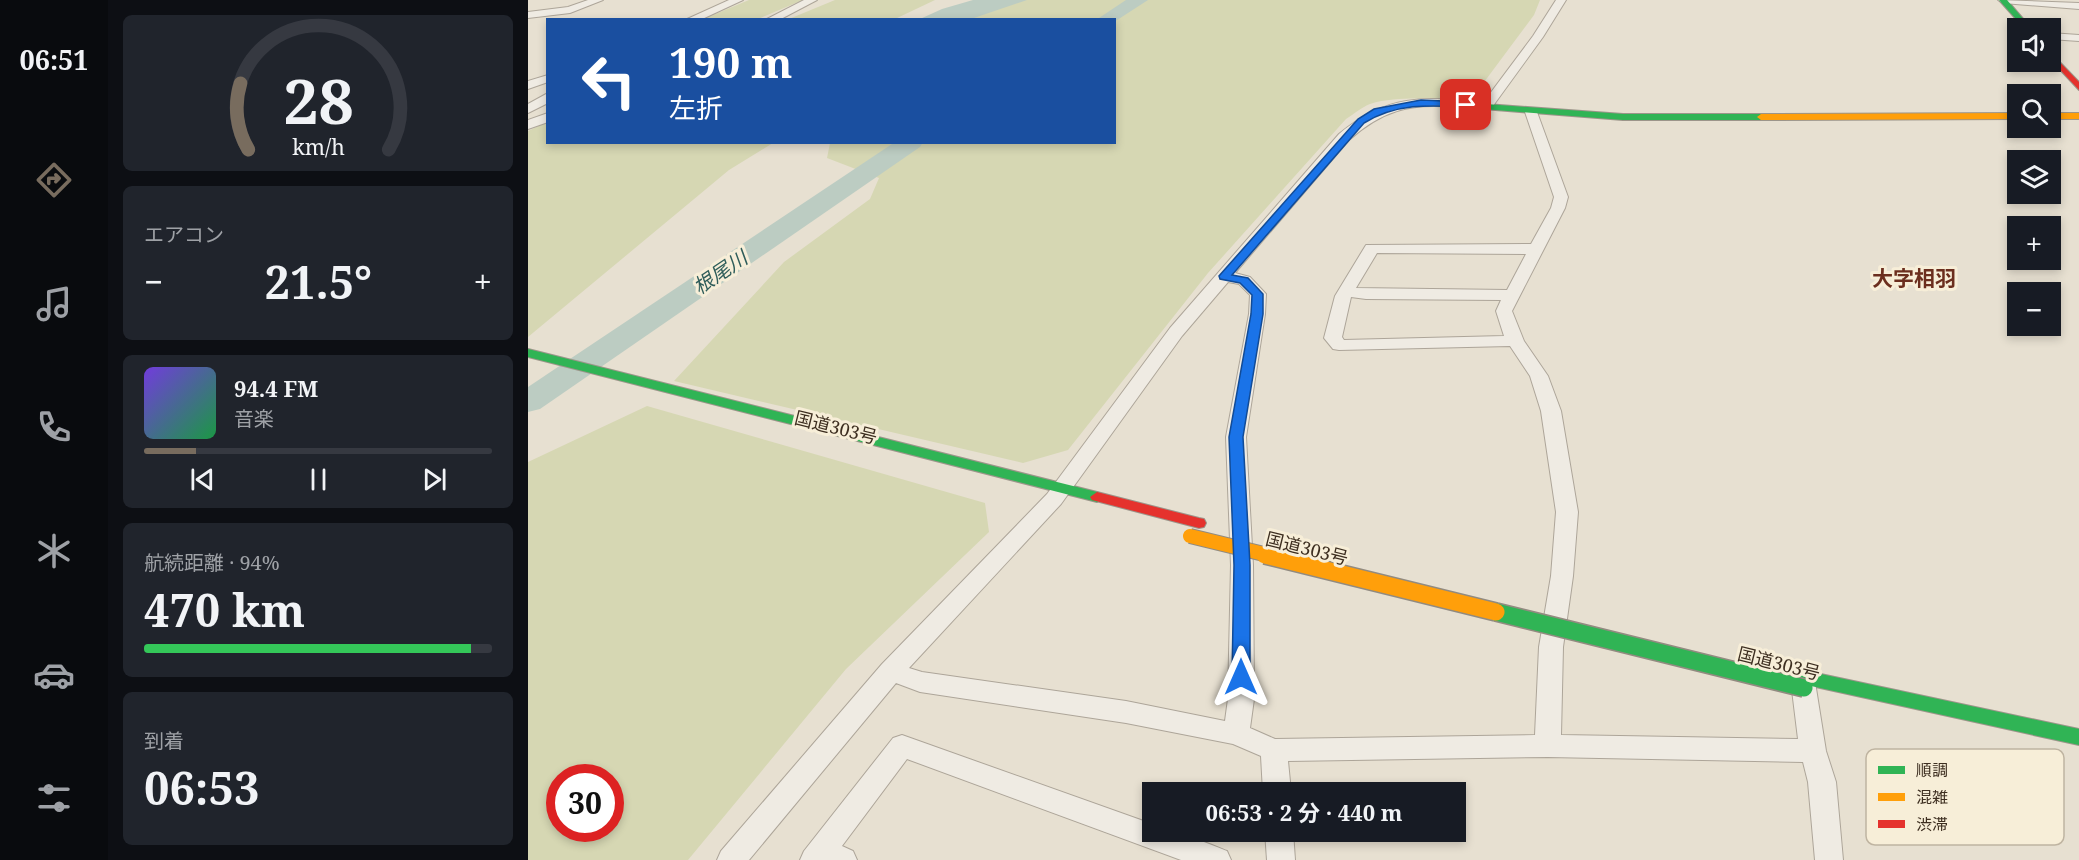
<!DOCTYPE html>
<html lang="ja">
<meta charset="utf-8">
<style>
:root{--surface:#171b24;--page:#20242c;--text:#f1f3f6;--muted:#9ea1a6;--line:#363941;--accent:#786c5e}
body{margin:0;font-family:"Noto Serif","Noto Sans JP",serif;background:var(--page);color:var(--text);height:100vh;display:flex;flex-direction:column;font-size:22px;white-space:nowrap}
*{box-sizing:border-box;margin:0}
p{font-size:20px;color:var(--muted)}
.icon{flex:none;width:33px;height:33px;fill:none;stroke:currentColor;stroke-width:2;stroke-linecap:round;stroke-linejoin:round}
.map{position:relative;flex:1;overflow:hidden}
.drawer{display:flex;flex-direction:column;gap:15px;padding:15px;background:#0d0f14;width:420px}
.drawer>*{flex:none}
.banner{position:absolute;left:18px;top:18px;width:570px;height:126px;border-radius:0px;box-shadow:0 3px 9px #0003;background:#1a4fa0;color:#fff;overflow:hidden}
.controls{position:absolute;left:1479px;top:18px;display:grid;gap:12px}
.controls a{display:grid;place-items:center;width:54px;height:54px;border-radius:0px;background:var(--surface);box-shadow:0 3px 9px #0003;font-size:30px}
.speed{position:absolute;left:18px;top:764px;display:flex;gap:12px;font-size:30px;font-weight:700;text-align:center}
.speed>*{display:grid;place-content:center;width:78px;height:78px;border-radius:50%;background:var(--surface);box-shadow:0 3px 9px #0003;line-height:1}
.speed .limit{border:9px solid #d22;background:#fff;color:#111}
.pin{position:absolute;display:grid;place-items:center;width:51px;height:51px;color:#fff;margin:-26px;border-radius:12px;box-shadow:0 3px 9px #0006}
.me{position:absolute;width:66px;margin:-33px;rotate:0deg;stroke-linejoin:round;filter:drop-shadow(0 0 4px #0008)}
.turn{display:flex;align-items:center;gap:21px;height:126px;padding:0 24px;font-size:27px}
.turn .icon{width:78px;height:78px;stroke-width:2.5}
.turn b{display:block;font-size:42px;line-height:51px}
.big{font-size:45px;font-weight:700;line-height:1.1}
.drawer .card{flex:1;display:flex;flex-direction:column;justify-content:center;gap:9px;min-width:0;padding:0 21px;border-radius:9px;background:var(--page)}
.drawer .dial{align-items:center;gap:0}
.dial svg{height:156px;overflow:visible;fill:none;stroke:var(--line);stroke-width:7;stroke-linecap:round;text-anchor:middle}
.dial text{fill:var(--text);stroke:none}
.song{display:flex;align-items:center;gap:18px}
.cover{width:72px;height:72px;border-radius:9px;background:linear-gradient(135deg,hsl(260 70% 55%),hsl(140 70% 35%))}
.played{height:6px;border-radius:3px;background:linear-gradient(90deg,var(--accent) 15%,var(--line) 15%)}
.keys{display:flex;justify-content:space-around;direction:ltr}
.heat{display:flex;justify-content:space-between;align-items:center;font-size:33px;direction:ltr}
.charge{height:9px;border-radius:4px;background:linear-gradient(90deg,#34c759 94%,var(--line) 0)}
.trip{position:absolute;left:614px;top:782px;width:324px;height:60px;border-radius:0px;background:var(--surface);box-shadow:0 3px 9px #0003;font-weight:700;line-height:60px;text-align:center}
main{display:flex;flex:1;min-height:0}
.tabs{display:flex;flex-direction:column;width:108px;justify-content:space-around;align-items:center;background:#090b0e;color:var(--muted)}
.tabs .icon{width:42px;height:42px}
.tabs .current{color:var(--accent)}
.tabs b{font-size:27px;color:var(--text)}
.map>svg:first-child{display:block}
</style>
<main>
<nav class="tabs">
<b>06:51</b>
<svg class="icon current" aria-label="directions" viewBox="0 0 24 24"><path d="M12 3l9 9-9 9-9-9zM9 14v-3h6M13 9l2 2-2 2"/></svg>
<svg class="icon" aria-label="music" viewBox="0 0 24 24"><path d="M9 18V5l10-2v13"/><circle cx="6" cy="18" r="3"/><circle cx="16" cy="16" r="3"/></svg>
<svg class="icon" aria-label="phone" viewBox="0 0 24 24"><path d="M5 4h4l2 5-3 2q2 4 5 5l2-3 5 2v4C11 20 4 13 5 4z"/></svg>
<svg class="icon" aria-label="climate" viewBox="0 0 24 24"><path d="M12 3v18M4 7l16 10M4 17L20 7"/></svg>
<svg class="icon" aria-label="car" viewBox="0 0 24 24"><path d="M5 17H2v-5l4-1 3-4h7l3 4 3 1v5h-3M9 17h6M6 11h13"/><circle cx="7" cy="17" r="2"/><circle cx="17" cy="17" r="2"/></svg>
<svg class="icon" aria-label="filters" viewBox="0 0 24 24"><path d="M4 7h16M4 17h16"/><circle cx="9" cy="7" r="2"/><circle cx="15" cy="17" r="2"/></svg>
</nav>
<section class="drawer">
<div class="card dial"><svg viewBox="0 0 100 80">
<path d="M14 69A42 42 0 1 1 86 69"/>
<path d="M14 69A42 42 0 0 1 10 35" stroke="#786c5e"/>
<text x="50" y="56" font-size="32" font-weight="700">28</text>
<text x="50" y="72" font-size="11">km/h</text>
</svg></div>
<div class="card"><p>エアコン</p>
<div class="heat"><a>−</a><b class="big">21.5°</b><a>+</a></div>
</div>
<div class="card">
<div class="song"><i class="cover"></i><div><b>94.4 FM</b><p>音楽</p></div></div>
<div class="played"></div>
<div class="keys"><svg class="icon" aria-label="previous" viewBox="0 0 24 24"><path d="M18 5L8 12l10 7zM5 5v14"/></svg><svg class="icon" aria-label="pause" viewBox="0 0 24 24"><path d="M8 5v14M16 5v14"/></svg><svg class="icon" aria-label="next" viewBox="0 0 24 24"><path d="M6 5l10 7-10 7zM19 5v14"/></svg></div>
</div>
<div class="card"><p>航続距離 · 94%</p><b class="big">470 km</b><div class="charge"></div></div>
<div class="card"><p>到着</p><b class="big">06:53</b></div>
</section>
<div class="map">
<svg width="1551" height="860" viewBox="0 0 1551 860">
<rect width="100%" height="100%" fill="#e7e0d1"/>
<g fill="#d6d7b3" fill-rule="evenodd">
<polygon points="221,0 275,0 230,19 173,20"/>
<polygon points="307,0 407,0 367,19 261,19"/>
<path d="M468,0H1012L1006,15L945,97C911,102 875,94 842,104C834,107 826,114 818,119L680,273L540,450L495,463L146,381L256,262L342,199L351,178L299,158L302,143L586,142V20L422,19Z"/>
<polygon points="19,122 20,142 245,143 201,170 0,337 0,131"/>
<path d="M119,406L457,503L461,532L318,669L160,860H0V462ZM32,777H82V828H32Z"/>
</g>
<polygon fill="#bcccc2" points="445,0 499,0 443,19 392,19 414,9"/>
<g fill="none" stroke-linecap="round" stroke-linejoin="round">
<g fill="#bcccc2" fill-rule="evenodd">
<polygon points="598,0 620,0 586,22 586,20 568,20"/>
<polygon points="367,142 395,142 392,147 12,409 0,412 0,387"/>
</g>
<g stroke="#ada599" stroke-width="2">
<g id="street">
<polygon points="60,0 75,0 42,13 0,18 0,12 40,7"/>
<polygon points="201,0 215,0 172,20 157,20"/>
<polygon points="276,0 289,0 251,20 237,20"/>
<path d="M1028,0H1038L1015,37L962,110C951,112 937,108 925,107C881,103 854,111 821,140L707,273L722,277L738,294L737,314L718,437L725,565L726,699L722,728L747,739L1007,735L1011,647L1023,576L1028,512L1013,411L1002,376L982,346L811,350L805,349L796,338L807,296L838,245L1003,244L1023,208L1026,197L997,112L1003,108L1009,112L1040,197L1037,208L984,311L996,341L1020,376L1033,411L1050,512L1045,576L1035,647L1033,735L1270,739L1263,682L1266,675L1275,672L1284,675L1287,682L1298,751L1308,782L1315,860H1287L1280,782L1275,762L1020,757L760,761L763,792H735L733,756L705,744L598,723L392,692L368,683L221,860H189L193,851L354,664L519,494L642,328L811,134C859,94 895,96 955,103L1005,36ZM849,253L998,254L979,290L828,288ZM700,282L711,284L722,295L721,314L698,437L703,565L700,699L697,721L598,701L394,672L381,668L533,504L654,336ZM823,297L838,299L973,300L968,311L976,336L816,340L814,337Z"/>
<polygon points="1470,0 1551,3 1551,9 1475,3"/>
<polygon points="1522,33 1551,35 1551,41 1522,39"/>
<polygon points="20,75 20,82 0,89 0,81"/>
<polygon points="20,93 20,103 0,113 0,104"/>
<polygon points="20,113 20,122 0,129 0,120"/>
<path d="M374,735L624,824V831C651,831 674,841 699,851L703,860H653L379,759L314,846L325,851L329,860H272L276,851L365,738Z"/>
<polygon points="737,831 765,831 767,860 739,860"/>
</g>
</g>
<g stroke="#9c958a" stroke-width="2">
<g id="fast">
<polygon points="1471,0 1479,0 1503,28 1496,28"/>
<polygon points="958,104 1095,114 1233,114 1237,117 1233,120 1095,120 955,109 954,107"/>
<polygon points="0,349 569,492 576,497 569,502 0,357"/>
<polygon points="1274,670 1551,729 1551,745 1274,684 1268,682 1265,677 1268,672"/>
</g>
</g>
<g stroke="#9c958a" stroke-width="2">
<g id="slow">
<polygon points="1490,113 1490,119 1233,120 1229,117 1233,114"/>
<rect x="1522" y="113" width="29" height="6"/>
</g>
</g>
<g stroke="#9c958a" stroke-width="2">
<g id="jam">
<polygon points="1522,52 1551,82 1551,90 1522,59"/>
<polygon points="569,492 671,518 676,519 678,523 676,527 671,528 564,500 562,497"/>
</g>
</g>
<use href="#street" fill="#efebe3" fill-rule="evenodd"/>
<use href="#fast" fill="#30b455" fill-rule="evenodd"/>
<use href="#slow" fill="#ff9f0a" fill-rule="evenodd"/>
<use href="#jam" fill="#e5322d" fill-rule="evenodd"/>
<g stroke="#928b80" stroke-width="20" stroke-linecap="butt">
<polyline id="fast-bridge" points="968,612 1276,688"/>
</g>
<g stroke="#928b80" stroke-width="16" stroke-linecap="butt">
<polyline id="slow-bridge-far1" points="662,536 744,556"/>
</g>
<g stroke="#928b80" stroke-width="20" stroke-linecap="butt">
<polyline id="slow-bridge" points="737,555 968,612"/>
</g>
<use href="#fast-bridge" stroke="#30b455" stroke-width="17"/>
<use href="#slow-bridge-far1" stroke="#ff9f0a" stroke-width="14"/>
<use href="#slow-bridge" stroke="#ff9f0a" stroke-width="17"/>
</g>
<path fill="#1a73e8" stroke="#114b97" stroke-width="1.5" d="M893,100L938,102L943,105L938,107C901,105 869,103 836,123L704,275L720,278L735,294V314L715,437L722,565V677L719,682L713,684L707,682L704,677L706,565L701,437L723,314L724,295L712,283L692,279L691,276L830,119L846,109Z"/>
<g text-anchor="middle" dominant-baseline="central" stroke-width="6" stroke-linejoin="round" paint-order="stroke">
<g font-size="18" fill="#3d2e20" stroke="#f7eed8">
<text transform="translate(308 427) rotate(14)">国道303号</text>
<text transform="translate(779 548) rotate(14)">国道303号</text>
<text transform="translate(1251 663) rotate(14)">国道303号</text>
</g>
<g font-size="20" font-style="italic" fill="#2f5d5a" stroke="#f7eed8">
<text transform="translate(192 272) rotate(-34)">根尾川</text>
</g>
<g font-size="21" font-weight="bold" fill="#6b2e1e" stroke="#f7eed8">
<text x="1386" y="278">大字相羽</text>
</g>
</g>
<rect x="1338" y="749" width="198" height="96" rx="9" fill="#f7eed8" stroke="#bfb4a1" stroke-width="1.5"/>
<rect x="1350" y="766" width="27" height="8" fill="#30b455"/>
<rect x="1350" y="793" width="27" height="8" fill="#ff9f0a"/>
<rect x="1350" y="820" width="27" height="8" fill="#e5322d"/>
<g font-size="16" fill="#3d2e20">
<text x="1388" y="776">順調</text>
<text x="1388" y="803">混雑</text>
<text x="1388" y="830">渋滞</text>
</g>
</svg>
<div class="controls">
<a><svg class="icon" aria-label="sound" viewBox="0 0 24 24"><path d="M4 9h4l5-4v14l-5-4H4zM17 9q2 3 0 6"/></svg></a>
<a><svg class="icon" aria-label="search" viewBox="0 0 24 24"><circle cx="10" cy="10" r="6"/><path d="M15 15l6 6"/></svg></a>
<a><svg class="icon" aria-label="layers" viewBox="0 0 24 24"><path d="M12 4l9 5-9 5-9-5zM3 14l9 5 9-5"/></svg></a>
<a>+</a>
<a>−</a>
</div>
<div class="speed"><div class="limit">30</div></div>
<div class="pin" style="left:938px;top:105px;background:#d93025"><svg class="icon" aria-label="arrive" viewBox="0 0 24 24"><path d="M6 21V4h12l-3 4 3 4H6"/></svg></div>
<svg class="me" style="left:713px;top:677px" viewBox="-20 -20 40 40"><path d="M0-17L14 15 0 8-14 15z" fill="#1a73e8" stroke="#fff" stroke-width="4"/></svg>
<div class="trip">06:53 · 2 分 · 440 m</div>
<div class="banner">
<div class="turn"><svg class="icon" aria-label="left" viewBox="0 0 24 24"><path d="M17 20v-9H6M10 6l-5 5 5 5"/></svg><div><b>190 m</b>左折</div></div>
</div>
</div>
</main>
